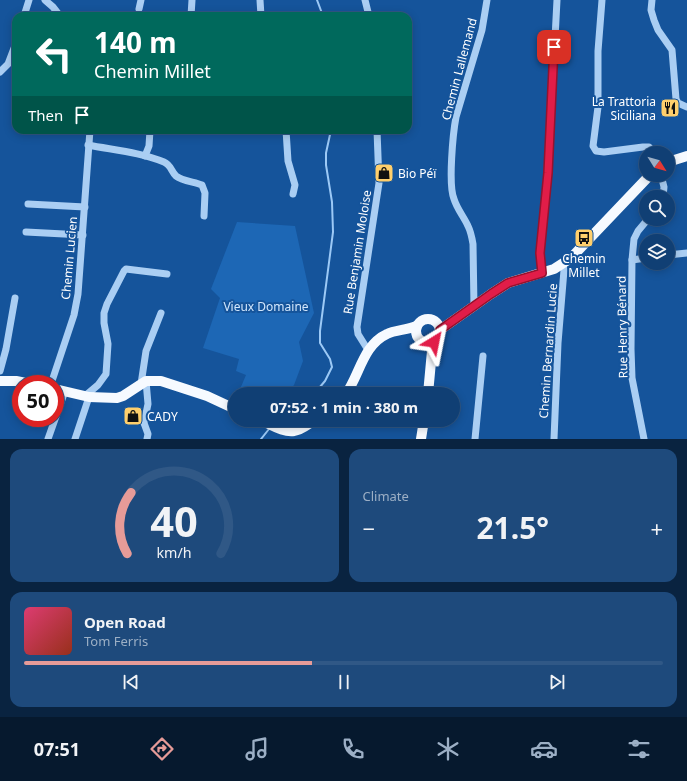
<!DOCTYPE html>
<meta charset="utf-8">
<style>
:root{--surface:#103f74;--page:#1e4a7c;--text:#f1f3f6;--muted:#9cafc5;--line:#305886;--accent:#e69b98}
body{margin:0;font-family:"Noto Sans",sans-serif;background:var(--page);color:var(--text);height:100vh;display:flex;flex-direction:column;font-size:15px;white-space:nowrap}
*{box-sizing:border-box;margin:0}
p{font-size:13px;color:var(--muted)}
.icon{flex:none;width:22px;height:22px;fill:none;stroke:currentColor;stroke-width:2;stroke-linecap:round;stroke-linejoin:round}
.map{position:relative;height:439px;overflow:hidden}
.side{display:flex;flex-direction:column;gap:10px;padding:10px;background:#092340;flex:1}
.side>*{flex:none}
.hud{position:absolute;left:12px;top:12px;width:400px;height:122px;border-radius:12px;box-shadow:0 2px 10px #0003,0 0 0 1px var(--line);background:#00695c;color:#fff;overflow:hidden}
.needle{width:26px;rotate:127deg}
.controls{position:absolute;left:639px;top:146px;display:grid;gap:8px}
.controls a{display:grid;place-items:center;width:36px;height:36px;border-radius:50%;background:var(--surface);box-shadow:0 2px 10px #0003,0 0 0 1px var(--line);font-size:20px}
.speed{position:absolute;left:12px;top:375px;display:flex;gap:8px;font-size:20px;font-weight:700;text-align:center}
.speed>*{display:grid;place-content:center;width:52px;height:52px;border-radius:50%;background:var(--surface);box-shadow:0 2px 10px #0003,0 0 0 1px var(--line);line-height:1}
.speed .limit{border:6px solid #d22;background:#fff;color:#111}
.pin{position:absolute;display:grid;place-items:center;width:34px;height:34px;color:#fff;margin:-17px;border-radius:8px;box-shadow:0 2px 6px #0006}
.me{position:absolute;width:44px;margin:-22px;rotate:35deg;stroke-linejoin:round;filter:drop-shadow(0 0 3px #0008)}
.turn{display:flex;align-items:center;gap:14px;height:84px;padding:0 16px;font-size:18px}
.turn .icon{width:52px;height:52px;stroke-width:2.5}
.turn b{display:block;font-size:28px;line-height:34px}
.then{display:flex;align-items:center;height:38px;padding:0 16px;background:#0003;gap:8px;font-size:15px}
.big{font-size:30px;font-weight:700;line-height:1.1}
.side .widget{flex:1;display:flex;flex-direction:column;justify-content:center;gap:6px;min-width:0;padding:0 14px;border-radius:12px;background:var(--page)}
.side .dial{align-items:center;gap:0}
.dial svg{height:104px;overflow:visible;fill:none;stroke:var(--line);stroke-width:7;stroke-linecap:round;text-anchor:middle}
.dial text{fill:var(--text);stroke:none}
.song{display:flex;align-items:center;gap:12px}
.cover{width:48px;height:48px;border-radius:6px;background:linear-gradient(135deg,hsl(340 70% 55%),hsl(10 70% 35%))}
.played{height:4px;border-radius:2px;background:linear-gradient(90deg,var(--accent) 45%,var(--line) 45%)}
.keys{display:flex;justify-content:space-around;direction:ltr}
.heat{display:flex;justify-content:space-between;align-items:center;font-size:22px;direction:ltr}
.side .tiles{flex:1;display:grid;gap:10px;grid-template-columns:1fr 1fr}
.widget:last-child{grid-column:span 2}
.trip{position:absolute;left:228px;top:387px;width:232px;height:40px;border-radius:20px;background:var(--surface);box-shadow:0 2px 10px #0003,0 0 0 1px var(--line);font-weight:700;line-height:40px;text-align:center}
.tab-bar{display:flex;height:64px;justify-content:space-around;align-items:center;background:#06192e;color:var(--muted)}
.tab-bar .icon{width:28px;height:28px}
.tab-bar .on{color:var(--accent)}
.tab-bar b{font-size:18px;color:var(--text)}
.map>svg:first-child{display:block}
</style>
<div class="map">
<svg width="687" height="439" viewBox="0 0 687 439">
<rect width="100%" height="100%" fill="#15549b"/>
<polygon fill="#1d67b5" points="237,222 295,226 314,313 299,342 303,361 294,385 287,394 238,394 246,375 236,371 239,359 203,348 220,298 211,289"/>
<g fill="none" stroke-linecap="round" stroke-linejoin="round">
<g stroke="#9cc9f6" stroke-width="2">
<polyline points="317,0 323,16"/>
<polyline points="314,394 325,381 332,367 330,359 320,343 320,331 333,232 332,202 326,165 326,153 331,130"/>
<polyline points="261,439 269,429"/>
</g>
<g stroke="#aacef3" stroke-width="7">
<polyline points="45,0 53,7 60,16"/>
<polyline points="260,0 261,16"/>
<polyline points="365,0 369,16"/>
<polyline points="602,0 598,51 598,107 593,146 596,151 604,152 643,147 649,147 655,153"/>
<polyline points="652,0 651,10 654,20 658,30 672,50 676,99 678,103 687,107"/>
<polyline points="139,9 141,0"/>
<polyline points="24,16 29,0"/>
<polyline points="191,16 192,0"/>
<polyline points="0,72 8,64 16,43"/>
<polyline points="286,130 288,161 295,185 293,194"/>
<path d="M88,145C113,150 140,152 164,162C171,165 171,171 176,176C182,181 195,182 202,185L205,193L204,216"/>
<polyline points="145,156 149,146 150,130"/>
<polyline points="661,175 664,187 663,197"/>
<polyline points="28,204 85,207"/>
<polyline points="26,232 83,235"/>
<polyline points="668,255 687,253"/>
<polyline points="632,260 646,258"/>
<polyline points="542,273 540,253 548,173 557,0"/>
<path d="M474,307L473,244C472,238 471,232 468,226C464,217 457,209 454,199C448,185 453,133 456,117L482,30L487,0"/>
<polyline points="368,350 358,334 357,327 379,183 377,130"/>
<polyline points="0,371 6,349 15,298"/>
<polyline points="146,381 148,404 144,423 148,434 147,439"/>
<polyline points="51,384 74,315 78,294 90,130"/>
<polyline points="141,384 146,351 161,313"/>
<polyline points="85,396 98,385 106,374 108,344 104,323 104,313 107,304 124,271 126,269 167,274"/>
<polyline points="48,439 65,391"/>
<polyline points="75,439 89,397"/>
<polyline points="475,439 483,356"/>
<polyline points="554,439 558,343 564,270 563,264"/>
<polyline points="644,439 632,378 631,349 632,260 634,239 638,231 648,219"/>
</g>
<g stroke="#f6faff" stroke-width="10">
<polyline points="668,162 687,156"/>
<circle cx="428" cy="331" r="12"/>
<polyline points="440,330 491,294 508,283 554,269 571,258 650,175"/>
<polyline points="0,381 16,381 31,384"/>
<polyline points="55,389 89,397 117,398 123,396 146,381 161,381 207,396 235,409"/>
<path d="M346,394C360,374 363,345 387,334C394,330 407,330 417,326"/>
<polyline points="428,394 432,351 434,342"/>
<path d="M260,420C270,424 284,433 294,431C302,430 308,424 315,420"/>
<polyline points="421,439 424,420"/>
</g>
</g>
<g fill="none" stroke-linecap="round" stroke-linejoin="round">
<g stroke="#92132f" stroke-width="10">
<polyline id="route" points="434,342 439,336 440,330 491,294 508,283 542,273 540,253 548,173 554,47"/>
</g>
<use href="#route" stroke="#e11d48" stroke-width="7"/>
</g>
<defs>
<g id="restaurant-square" transform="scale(1)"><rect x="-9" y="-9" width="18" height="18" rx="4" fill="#ffcf6c" stroke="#15549b"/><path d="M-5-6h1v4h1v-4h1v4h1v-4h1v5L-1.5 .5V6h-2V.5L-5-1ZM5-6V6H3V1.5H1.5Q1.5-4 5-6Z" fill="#111"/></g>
<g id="shop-square" transform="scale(1)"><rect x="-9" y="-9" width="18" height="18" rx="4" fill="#ffcf6c" stroke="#15549b"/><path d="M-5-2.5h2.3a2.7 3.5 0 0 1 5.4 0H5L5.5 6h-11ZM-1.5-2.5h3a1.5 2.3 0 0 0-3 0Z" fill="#111"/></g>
<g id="bus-square" transform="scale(1)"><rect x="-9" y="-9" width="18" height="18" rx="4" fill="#ffcf6c" stroke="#15549b"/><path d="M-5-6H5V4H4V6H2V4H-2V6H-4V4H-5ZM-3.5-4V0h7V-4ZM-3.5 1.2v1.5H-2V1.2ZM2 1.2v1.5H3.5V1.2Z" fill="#111"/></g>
</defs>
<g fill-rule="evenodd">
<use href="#restaurant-square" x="670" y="108"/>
<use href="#shop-square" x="384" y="173"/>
<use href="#bus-square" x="584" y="238"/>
<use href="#shop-square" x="133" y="416"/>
</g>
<g text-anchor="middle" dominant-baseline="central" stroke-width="4" stroke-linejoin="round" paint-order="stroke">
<g font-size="12" fill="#fff" stroke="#15549b">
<text transform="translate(459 69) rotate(-75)">Chemin Lallemand</text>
<text transform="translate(357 252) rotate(-81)">Rue Benjamin Moloise</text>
<text transform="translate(69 258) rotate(-85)">Chemin Lucien</text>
<text transform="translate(622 327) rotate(-91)">Rue Henry Bénard</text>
<text transform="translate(548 351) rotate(-86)">Chemin Bernardin Lucie</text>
</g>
<g font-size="12" fill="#fff" stroke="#15549b" text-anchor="start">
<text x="656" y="101" text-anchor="end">La Trattoria<tspan x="656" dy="14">Siciliana</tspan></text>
<text x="398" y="173">Bio Péï</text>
<text x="584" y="258" text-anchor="middle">Chemin<tspan x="584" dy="14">Millet</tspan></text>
<text x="147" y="416">CADY</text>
</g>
<g font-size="12" fill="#d2e7fd" stroke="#15549b">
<text x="266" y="306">Vieux Domaine</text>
</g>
</g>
</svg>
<div class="controls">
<a><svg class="needle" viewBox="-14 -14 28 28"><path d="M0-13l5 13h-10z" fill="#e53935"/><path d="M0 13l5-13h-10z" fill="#9cafc5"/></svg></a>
<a><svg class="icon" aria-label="search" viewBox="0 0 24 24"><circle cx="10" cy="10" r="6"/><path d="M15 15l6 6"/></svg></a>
<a><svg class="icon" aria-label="layers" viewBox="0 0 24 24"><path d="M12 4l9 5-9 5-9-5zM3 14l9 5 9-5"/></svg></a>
</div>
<div class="speed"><div class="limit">50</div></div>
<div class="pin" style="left:554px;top:47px;background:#d93025"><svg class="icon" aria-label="arrive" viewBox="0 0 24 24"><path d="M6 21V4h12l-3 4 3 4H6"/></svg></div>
<svg class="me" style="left:434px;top:342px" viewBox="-20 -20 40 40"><path d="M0-17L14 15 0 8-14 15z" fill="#e11d48" stroke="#fff" stroke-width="4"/></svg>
<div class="trip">07:52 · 1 min · 380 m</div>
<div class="hud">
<div class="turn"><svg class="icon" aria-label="left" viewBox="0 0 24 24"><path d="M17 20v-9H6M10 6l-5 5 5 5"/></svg><div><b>140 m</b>Chemin Millet</div></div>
<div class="then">Then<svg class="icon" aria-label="arrive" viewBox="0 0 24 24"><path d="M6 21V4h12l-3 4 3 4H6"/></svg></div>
</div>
</div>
<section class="side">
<div class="tiles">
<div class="widget dial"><svg viewBox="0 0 100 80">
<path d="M14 69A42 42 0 1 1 86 69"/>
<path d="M14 69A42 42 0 0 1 17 22" stroke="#e69b98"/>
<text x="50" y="56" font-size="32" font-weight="700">40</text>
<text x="50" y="72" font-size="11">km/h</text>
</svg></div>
<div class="widget"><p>Climate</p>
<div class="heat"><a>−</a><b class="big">21.5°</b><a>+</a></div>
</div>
<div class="widget">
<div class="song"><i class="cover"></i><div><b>Open Road</b><p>Tom Ferris</p></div></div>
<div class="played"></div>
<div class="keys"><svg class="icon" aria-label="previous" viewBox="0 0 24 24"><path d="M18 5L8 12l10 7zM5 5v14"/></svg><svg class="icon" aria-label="pause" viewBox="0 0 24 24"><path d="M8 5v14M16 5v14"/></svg><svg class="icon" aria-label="next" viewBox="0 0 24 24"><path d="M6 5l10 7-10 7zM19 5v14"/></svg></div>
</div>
</div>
</section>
<nav class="tab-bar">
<b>07:51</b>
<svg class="icon on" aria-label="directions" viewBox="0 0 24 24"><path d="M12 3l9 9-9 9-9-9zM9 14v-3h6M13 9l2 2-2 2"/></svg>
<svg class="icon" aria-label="music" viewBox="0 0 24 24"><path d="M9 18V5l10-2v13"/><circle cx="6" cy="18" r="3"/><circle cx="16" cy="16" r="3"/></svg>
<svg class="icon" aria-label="phone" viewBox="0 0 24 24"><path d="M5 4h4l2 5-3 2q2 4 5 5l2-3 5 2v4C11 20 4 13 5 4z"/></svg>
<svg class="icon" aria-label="climate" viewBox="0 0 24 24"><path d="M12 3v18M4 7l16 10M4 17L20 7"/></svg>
<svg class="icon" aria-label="car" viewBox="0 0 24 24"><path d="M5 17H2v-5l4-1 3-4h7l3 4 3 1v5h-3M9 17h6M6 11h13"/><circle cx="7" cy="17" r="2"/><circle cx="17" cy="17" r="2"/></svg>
<svg class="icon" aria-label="filters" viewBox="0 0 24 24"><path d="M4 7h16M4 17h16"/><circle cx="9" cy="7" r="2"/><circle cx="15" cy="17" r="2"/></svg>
</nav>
